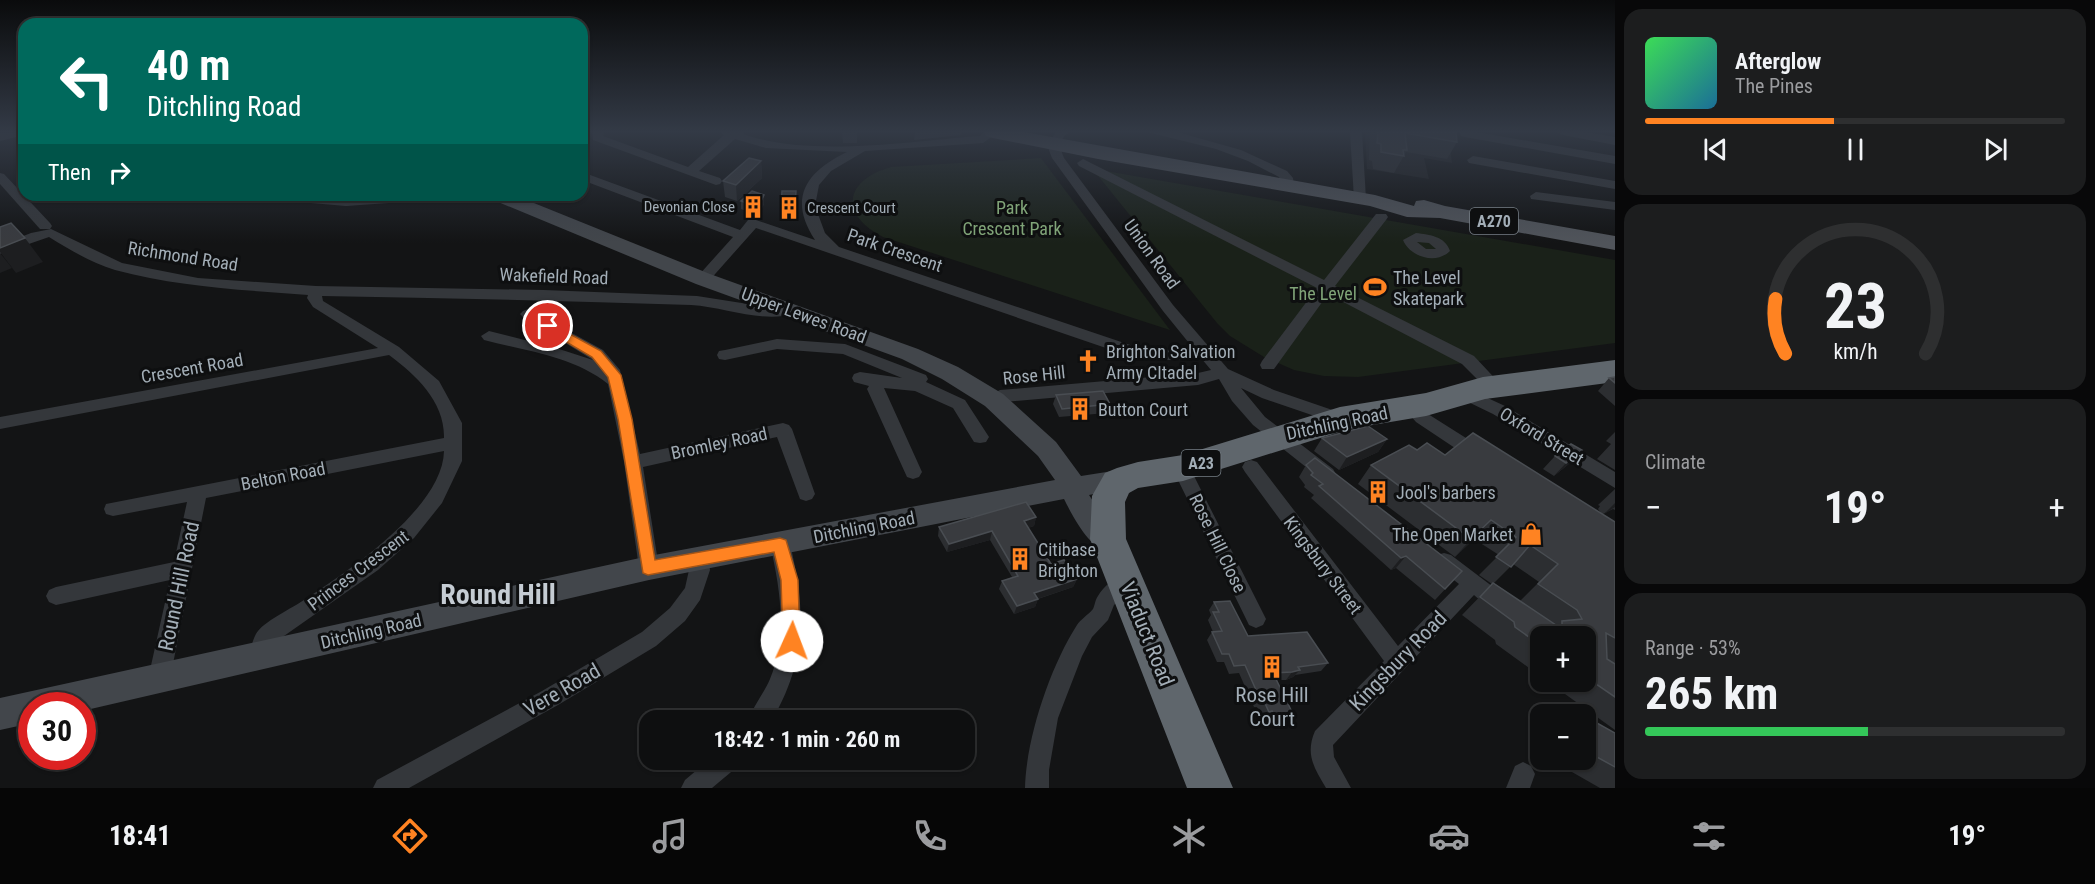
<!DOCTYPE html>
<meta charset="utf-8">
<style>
:root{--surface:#0e0f10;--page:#1c1d1e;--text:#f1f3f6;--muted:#9b9c9f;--line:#2e2f30;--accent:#ff8322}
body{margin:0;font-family:"Roboto Condensed",sans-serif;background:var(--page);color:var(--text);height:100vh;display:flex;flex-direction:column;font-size:22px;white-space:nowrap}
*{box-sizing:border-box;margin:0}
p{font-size:20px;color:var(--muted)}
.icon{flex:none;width:33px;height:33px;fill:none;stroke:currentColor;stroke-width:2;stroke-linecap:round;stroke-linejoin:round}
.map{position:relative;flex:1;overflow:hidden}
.sheet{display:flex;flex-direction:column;gap:9px;padding:9px;background:#080809;width:480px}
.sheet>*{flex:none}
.hud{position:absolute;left:18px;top:18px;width:570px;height:183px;border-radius:18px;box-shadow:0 2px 4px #0004,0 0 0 2px var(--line);background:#00695c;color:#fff;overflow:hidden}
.tools{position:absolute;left:1530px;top:626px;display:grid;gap:12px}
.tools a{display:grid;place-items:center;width:66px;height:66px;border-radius:12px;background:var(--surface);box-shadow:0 2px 4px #0004,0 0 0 2px var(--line);font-size:30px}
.speed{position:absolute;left:18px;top:692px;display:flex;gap:12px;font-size:30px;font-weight:700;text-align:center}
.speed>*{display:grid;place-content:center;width:78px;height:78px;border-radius:50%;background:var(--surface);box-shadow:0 2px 4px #0004,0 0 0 2px var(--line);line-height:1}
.speed .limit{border:9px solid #d22;background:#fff;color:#111}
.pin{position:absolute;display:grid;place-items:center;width:51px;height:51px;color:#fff;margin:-26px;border:3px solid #fff;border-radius:50%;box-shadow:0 2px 6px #0007}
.me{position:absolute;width:66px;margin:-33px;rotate:2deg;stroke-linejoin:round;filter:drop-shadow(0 0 4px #0008)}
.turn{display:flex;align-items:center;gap:21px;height:126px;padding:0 30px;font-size:27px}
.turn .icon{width:78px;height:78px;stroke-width:2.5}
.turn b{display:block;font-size:42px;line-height:51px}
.then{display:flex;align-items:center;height:57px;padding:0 30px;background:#0003;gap:12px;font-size:22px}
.big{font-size:45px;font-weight:700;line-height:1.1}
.sheet .widget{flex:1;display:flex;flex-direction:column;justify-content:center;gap:9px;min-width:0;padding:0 21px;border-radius:18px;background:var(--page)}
.sheet .dial{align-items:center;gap:0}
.dial svg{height:156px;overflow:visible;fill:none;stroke:var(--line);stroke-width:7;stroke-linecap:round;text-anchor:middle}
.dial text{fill:var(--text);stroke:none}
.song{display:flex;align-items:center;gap:18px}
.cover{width:72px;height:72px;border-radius:9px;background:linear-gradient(135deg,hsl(130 70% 55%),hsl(200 70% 35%))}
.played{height:6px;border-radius:3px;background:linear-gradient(90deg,var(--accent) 45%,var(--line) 45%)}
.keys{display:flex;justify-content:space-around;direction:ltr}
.heat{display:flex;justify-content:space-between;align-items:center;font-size:33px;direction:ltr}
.charge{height:9px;border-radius:4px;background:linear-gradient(90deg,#34c759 53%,var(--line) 0)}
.trip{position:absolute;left:639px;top:710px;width:336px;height:60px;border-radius:18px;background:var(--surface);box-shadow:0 2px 4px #0004,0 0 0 2px var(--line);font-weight:700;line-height:60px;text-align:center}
.dock{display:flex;height:96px;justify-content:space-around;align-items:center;background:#060606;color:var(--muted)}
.dock .icon{width:42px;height:42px}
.dock .current{color:var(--accent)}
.dock b{font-size:27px;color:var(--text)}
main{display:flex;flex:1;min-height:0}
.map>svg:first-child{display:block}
</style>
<main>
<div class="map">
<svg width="1615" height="788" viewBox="0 0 1615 788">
<rect width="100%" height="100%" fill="#131415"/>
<polygon fill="#1f2022" points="1365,132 1448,132 1452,163 1424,158 1429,179 1367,169"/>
<g fill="#1a2119">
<path d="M1041,158L1170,330L883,237C838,214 845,180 891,167Z"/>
<polygon points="1100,170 1615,260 1615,343 1358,377 1324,376 1294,370 1264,357 1230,336 1217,323 1095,172"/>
</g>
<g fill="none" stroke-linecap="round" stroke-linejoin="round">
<g fill="#34373b" fill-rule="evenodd">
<polygon points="24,132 24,135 0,141 0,133"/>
<path d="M592,132H604L603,136L688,167L724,135L720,132H745L743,134C810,158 910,141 980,136L984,132H998L983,143L865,151L831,171L819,185L815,206L825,233L839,247L1148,351L1193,348L1163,311L1052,158L1047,145L1056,132H1071L1065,135L1059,145L1064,158L1173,305L1228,369L1274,390L1347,415L1349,419L1347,423L1341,425L1262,398L1241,388L1265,417L1333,469L1336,474L1333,479L1327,481L1321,479L1253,425L1232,401L1219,379L1198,385L1004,402L994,406L988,404L986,400L988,396L1000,390L1198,373L1211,370L1201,358L1185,360H1141L756,228L708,282H698L696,279L698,276L733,237L582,180V172L740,230L748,220L753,219L815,240C787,198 807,171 847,152L766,148L735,139L699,171L720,178L722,181L720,184L716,185L593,140Z"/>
<polygon points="1147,132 1177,132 1241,150 1287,171 1293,178 1294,186 1288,190 1284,189 1279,177 1248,161 1216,149"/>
<polygon points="1350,132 1362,132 1366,199 1360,203 1354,199"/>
<polygon points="1460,132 1476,132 1615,156 1615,164 1465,137 1461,136"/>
<polygon points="1557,132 1585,132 1615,137 1615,145 1563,135"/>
<polygon points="1473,156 1615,181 1615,189 1469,163 1467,160"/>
<polygon points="1083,159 1324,280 1376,214 1386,214 1388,217 1386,220 1335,286 1474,356 1503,387 1501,391 1489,391 1462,364 1328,294 1274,369 1262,369 1260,365 1262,361 1317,288 1079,166 1077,163"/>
<polygon points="0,173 4,174 50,223 52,226 50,229 40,229 0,184"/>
<polygon points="1536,192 1615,202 1615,210 1531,199 1530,196"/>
<polygon points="258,195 309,195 346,198 391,195 452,195 446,199 346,206 264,199"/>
<path d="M51,229L122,263L198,278L316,286L544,290L697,296L773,308L789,306L796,311L794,314C760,323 725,307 691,305C568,301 445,298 322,296L323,301L399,347L439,381L462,423V461L442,503L414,538L378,570L274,643L267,663L259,666L251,663L248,656C251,649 253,637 258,631C267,620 292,608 304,600C347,572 443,508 444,451L206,498L170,679L167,686L159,689L151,686L148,679L170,580L56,605L49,602L46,596L49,590L56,587L174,562L187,502L113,516L106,514L104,509L106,504L444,438C445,402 416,375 389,355L0,429V417L378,348L313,307L307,298L308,295C243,290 178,287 115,270C92,263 70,250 49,237L0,254V245L31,233Z"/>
<path d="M1416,233C1430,235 1445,236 1450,251C1436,265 1410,257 1403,240ZM1417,242L1429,243L1436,249H1426Z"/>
<path d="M528,309L603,350L620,370L640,454L783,423L789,425L792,429L815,494L812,499L806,501L800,499L777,437L643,467L659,568L656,574L649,576L642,574L639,568L624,462L608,384C573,356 525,351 484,340L481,336L489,331L556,348L593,360L523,317L520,314L523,311Z"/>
<polygon points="777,339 845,344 926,375 928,379 926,382 965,400 989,437 986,442 980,443 974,442 953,408 915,391 884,388 922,472 919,477 913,479 907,477 867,389 869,386 854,382 852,378 854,374 860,372 902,378 843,354 777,349 725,360 719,359 717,355 719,351 725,350"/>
<polygon points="1468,389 1505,406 1615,472 1615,488 1493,414 1462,399 1460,395 1462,391"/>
<polygon points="1411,401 1417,403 1428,414 1485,450 1488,455 1485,460 1479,462 1473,460 1416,422 1403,407 1405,403"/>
<path d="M1251,460L1257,462L1398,646L1459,584L1437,567L1434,561L1437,555L1444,553L1451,555L1509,599L1512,605L1509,611C1495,616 1485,604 1474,595L1333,745L1334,757L1351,788H1326C1314,768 1305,754 1315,731L1384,661L1245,472L1242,467L1245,462Z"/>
<polygon points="1179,462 1185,464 1195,478 1266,619 1263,625 1256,628 1249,625 1179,482 1170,469 1173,464"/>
<path d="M780,536L787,538L790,544C806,610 807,660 772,720H748C754,705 764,693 770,679C788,635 780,588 770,544L773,538Z"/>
<polygon points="700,550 707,552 710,570 700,600 685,621 656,646 558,705 409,788 373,788 377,780 542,691 642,632 670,608 685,588 693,552"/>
<path d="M1126,572L1133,575L1136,581L1133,587L1114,605L1108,620L1092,637L1082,656L1058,718L1049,770V788H1025C1026,739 1050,667 1077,625C1081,619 1088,615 1093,609C1095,605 1095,600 1098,596C1103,587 1116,576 1126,572Z"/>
<polygon points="710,759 741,759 737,767 712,788 681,788 685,780"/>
<polygon points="1523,762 1531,766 1535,774 1530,788 1506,788 1515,766"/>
</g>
<path fill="#42464b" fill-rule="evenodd" d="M489,195H514L710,274L918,349L958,367L1003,394L1056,442L1081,476L1119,470L1128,473L1132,480L1128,487L1089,495L1105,519L1118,531L1122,539L1118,547C1115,548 1112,550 1108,550C1090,551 1071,513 1064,499L649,580L82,711V705H32V723L0,730V698L649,556L1055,480L1038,456L985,406L942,379L902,359L696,284L491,199Z"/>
<polygon fill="#50545a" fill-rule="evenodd" points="984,132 1024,132 1375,195 1414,206 1416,201 1424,200 1445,206 1615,236 1615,250 1440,218 1407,217 1370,206 1098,159 993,138 986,136"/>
<polygon fill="#5f666c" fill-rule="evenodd" points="1615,360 1615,382 1485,399 1426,416 1349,429 1183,481 1138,488 1129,493 1125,502 1126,539 1233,788 1187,788 1090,539 1092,496 1105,473 1117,468 1138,462 1183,455 1340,407 1426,393 1483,377"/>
</g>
<g fill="#2c2e31" fill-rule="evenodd">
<polygon points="842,132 857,132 857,143 843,143"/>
<polygon points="915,132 962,132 961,135 914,140"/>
<polygon points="1370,132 1456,132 1457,142 1447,159 1406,152 1394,173 1373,169 1372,161 1369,160"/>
<polygon points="761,161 762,178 737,201 725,197 723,181"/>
<polygon points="796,191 795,218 781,218 781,205"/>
<polygon points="764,195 764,204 758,216 741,209 741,201"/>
<polygon points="1615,377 1615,406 1598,391 1609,378"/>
<polygon points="1056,395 1110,404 1107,413 1059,417 1053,404"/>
<polygon points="1615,432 1615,470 1597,459 1611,444 1606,441"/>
<polygon points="1322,438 1387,439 1378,452 1339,470 1314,451"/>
<path d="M1417,450L1445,455L1601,513L1598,509L1600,506L1598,505L1615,489V510L1613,509L1603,514L1615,522V730L1547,681H1586V636H1540V676L1496,644L1495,640L1462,615L1492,584L1479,575L1499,555L1474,539L1455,557L1358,484L1371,465ZM1513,564L1539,582L1520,601L1494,583Z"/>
<polygon points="1555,456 1570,463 1554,476 1543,469"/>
<polygon points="1306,465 1462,571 1435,600 1396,568 1391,570 1311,498 1314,495 1304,487 1305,485 1299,477"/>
<polygon points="1036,517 1034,526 1028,528 1051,564 1077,579 1073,587 1038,599 1035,607 1014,614 999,589 1002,581 1012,577 990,540 947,552 938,536 939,527"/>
<polygon points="1214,602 1248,636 1328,663 1321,671 1295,675 1293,677 1286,680 1277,680 1293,714 1286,721 1267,723 1266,719 1263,719 1257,707 1254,707 1239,673 1229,674 1224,662 1217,662 1207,640 1212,632 1213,632 1208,620 1211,615 1209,610"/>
<polygon points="1588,718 1615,733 1615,788 1600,788 1558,764 1559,759 1586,759 1586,720"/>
</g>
<g fill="#1d1e20">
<polygon points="586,134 588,142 582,145 582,136"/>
<polygon points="761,161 762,178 737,201 736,185"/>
<polygon points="764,195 764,204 758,216 758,207"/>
<polygon points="25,238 43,262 16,273 0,252 0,248"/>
<polygon points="0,253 12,268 0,273"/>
<polygon points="1387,439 1378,452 1339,470 1347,457"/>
<polygon points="1582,450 1570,463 1554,476 1566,463"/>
<polygon points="1615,503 1615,507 1603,515"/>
<polygon points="1036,517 1034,526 1021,530 1024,521"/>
<polygon points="1491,520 1474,539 1455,557 1471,539"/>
<polygon points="992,531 990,540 947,552 949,544"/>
<polygon points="1406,556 1396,568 1391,570 1401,558"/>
<polygon points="1077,579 1073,587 1034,600 1038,599 1035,607 1014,614 1017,606 1034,593"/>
<polygon points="1300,670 1293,677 1286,680 1292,672"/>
</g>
<g fill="#393b3f" stroke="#494d52" stroke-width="1.5">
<polygon points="1378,132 1456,132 1457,142 1405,133 1407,150 1403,150 1404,156 1381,152 1381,144 1377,143"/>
<polygon points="749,158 761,161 736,185 723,181"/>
<polygon points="752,191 764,195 758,207 741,201"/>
<polygon points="782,191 796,191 795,206 781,205"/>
<polygon points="11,223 25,238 0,248 0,227"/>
<polygon points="1615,377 1615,383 1609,378"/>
<polygon points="1103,391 1110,404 1062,409 1056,395"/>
<polygon points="1368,426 1387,439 1347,457 1322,438"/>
<polygon points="1473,433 1615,522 1615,638 1606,633 1607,659 1615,664 1615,697 1586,677 1586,636 1540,636 1540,645 1515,627 1514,622 1480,597 1493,583 1559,627 1562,627 1562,621 1582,619 1577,610 1538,584 1558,564 1530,545 1511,567 1496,557 1516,537 1491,520 1471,539 1371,465 1409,445 1417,450 1427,443 1445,455"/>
<polygon points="1571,444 1582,450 1566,463 1555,456"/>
<polygon points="1315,458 1462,571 1445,589 1406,556 1401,558 1319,486 1323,484 1311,475 1313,473 1306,465"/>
<polygon points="1026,502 1036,517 1024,521 1051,564 1064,560 1077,579 1034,593 1038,599 1017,606 1002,581 1018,576 992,531 949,544 939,527"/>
<polygon points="1230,601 1248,636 1307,632 1328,663 1298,667 1300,670 1292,672 1273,673 1293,714 1274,715 1272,711 1269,712 1263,699 1260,699 1245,665 1234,666 1229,654 1222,654 1212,632 1222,631 1213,612 1219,612 1214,602"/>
<polygon points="1588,718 1615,733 1615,767 1586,751 1586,729"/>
</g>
<linearGradient id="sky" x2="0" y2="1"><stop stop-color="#0a0b0c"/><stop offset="0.54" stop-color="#333a46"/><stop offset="1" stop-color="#333a46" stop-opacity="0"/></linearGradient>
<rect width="1615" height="243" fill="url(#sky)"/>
<polygon fill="#ff8322" stroke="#a65516" stroke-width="1.5" points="548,322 601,351 621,375 632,419 655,560 780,538 786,540 798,580 800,641 798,647 792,649 785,647 783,641 781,580 774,552 648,575 643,573 618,419 608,377 592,357 544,329 542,326 544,323"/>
<defs>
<g id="building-bare" transform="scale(1.8)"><path d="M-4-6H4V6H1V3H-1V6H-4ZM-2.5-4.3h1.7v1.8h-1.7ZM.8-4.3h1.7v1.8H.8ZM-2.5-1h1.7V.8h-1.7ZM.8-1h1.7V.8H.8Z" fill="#ff8322" stroke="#0e0f10" stroke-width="2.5" paint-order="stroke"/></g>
<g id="stadium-bare" transform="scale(1.8)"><path d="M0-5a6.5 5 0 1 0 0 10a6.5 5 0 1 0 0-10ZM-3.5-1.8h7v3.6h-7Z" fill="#ff8322" stroke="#0e0f10" stroke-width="2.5" paint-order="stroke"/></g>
<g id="church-bare" transform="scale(1.8)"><path d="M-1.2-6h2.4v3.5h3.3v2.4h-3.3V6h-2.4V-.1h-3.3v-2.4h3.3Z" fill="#ff8322" stroke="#0e0f10" stroke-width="2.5" paint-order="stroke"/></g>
<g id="shop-bare" transform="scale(1.8)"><path d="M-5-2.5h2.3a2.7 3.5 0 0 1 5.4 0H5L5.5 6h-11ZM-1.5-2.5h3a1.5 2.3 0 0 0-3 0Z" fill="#ff8322" stroke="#0e0f10" stroke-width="2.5" paint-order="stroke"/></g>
</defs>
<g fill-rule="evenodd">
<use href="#building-bare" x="753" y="207"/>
<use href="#building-bare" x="789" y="208"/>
<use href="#stadium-bare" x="1375" y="287"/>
<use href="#church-bare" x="1088" y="361"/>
<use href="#building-bare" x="1080" y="409"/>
<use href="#building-bare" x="1378" y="492"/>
<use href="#shop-bare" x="1531" y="534"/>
<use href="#building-bare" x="1020" y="559"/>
<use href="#building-bare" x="1272" y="667"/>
</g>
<g text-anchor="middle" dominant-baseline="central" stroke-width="6" stroke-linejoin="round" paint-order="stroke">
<g font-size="15" fill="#a3aeb7" stroke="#0e0f10" text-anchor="end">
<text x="735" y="207">Devonian Close</text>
<text x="807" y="208" text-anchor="start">Crescent Court</text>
</g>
<g fill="#0e0f10" stroke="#767e85" stroke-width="1.5">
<rect x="1470" y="208" width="48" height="26" rx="4.5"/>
<rect x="1181.5" y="450" width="39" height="26" rx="4.5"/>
</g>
<g font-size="16" font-weight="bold" fill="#a3aeb7">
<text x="1494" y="221">A270</text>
<text x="1201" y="463">A23</text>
</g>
<g font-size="18" fill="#80a478" stroke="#0e0f10">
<text x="1012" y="207">Park<tspan x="1012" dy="21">Crescent Park</tspan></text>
<text x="1323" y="293">The Level</text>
</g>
<g font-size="18" fill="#a3aeb7" stroke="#0e0f10">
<text transform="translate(895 250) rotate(19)">Park Crescent</text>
<text transform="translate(1152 254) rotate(54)">Union Road</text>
<text transform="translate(183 256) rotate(9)">Richmond Road</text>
<text transform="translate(554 276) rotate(2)">Wakefield Road</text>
<text transform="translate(804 315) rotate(20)">Upper Lewes Road</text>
<text transform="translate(192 368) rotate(-10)">Crescent Road</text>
<text transform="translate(1034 375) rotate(-6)">Rose Hill</text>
<text transform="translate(1337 423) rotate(-12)">Ditchling Road</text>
<text transform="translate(1542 436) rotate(31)">Oxford Street</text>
<text transform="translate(719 443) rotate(-12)">Bromley Road</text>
<text transform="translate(283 476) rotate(-11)">Belton Road</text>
<text transform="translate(864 527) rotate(-11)">Ditchling Road</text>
<text transform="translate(1218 543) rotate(64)">Rose Hill Close</text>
<text transform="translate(1323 565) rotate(53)">Kingsbury Street</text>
<text transform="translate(358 570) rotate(-37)">Princes Crescent</text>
<text transform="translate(371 631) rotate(-13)">Ditchling Road</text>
</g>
<g font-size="18" fill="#a3aeb7" stroke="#0e0f10" text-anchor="start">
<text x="1393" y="277">The Level<tspan x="1393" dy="21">Skatepark</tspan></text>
<text x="1106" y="351">Brighton Salvation<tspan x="1106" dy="21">Army CItadel</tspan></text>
<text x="1098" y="409">Button Court</text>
<text x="1396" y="492">Jool's barbers</text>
<text x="1513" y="534" text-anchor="end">The Open Market</text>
<text x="1038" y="549">Citibase<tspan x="1038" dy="21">Brighton</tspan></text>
</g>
<g font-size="21" fill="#a3aeb7" stroke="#0e0f10">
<text transform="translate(179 586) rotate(-78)">Round Hill Road</text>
<text transform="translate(1147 634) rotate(68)">Viaduct Road</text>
<text transform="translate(1398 661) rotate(-46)">Kingsbury Road</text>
<text transform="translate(562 690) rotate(-30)">Vere Road</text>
</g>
<g font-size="21" fill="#a3aeb7" stroke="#0e0f10">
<text x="1272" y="695">Rose Hill<tspan x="1272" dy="24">Court</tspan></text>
</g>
<g font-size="28" font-weight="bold" fill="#c5ccd3" stroke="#0e0f10">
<text x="498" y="594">Round Hill</text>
</g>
</g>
</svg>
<div class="tools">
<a>+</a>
<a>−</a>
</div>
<div class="speed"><div class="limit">30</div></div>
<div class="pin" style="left:548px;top:326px;background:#d93025"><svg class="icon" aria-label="arrive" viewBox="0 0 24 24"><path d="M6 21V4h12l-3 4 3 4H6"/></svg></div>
<svg class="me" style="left:792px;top:641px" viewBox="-20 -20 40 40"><circle r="19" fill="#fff"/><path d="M0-13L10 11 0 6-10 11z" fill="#ff8322"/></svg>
<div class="trip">18:42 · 1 min · 260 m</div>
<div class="hud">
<div class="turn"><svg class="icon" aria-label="left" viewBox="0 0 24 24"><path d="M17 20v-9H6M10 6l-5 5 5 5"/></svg><div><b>40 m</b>Ditchling Road</div></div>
<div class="then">Then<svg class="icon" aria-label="right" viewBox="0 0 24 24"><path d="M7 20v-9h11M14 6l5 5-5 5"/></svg></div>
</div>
</div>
<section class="sheet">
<div class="widget">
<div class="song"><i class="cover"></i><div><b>Afterglow</b><p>The Pines</p></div></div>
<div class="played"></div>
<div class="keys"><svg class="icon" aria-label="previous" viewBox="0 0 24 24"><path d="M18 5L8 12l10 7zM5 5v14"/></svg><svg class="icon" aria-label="pause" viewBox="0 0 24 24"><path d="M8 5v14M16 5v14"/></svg><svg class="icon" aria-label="next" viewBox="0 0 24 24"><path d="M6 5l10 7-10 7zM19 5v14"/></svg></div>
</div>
<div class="widget dial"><svg viewBox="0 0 100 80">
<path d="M14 69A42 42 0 1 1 86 69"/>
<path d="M14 69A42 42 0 0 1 9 41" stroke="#ff8322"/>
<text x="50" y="56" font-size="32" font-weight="700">23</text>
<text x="50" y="72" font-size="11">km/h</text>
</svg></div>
<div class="widget"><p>Climate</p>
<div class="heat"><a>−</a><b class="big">19°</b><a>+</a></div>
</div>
<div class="widget"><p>Range · 53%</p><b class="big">265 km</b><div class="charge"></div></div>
</section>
</main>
<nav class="dock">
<b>18:41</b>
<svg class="icon current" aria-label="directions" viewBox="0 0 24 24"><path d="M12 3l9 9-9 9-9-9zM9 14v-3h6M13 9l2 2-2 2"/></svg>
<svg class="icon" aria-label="music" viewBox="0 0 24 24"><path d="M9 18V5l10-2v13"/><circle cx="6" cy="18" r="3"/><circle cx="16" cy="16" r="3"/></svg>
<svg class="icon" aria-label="phone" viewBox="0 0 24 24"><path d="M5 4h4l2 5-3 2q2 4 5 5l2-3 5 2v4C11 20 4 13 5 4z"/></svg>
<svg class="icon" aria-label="climate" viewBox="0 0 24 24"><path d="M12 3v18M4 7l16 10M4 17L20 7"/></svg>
<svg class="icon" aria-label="car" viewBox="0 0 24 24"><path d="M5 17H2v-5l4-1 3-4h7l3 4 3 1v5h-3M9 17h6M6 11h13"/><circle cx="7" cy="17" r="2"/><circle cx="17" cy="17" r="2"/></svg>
<svg class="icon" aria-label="filters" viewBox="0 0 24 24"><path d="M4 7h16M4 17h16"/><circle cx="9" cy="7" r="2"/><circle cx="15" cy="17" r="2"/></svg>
<b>19°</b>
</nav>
